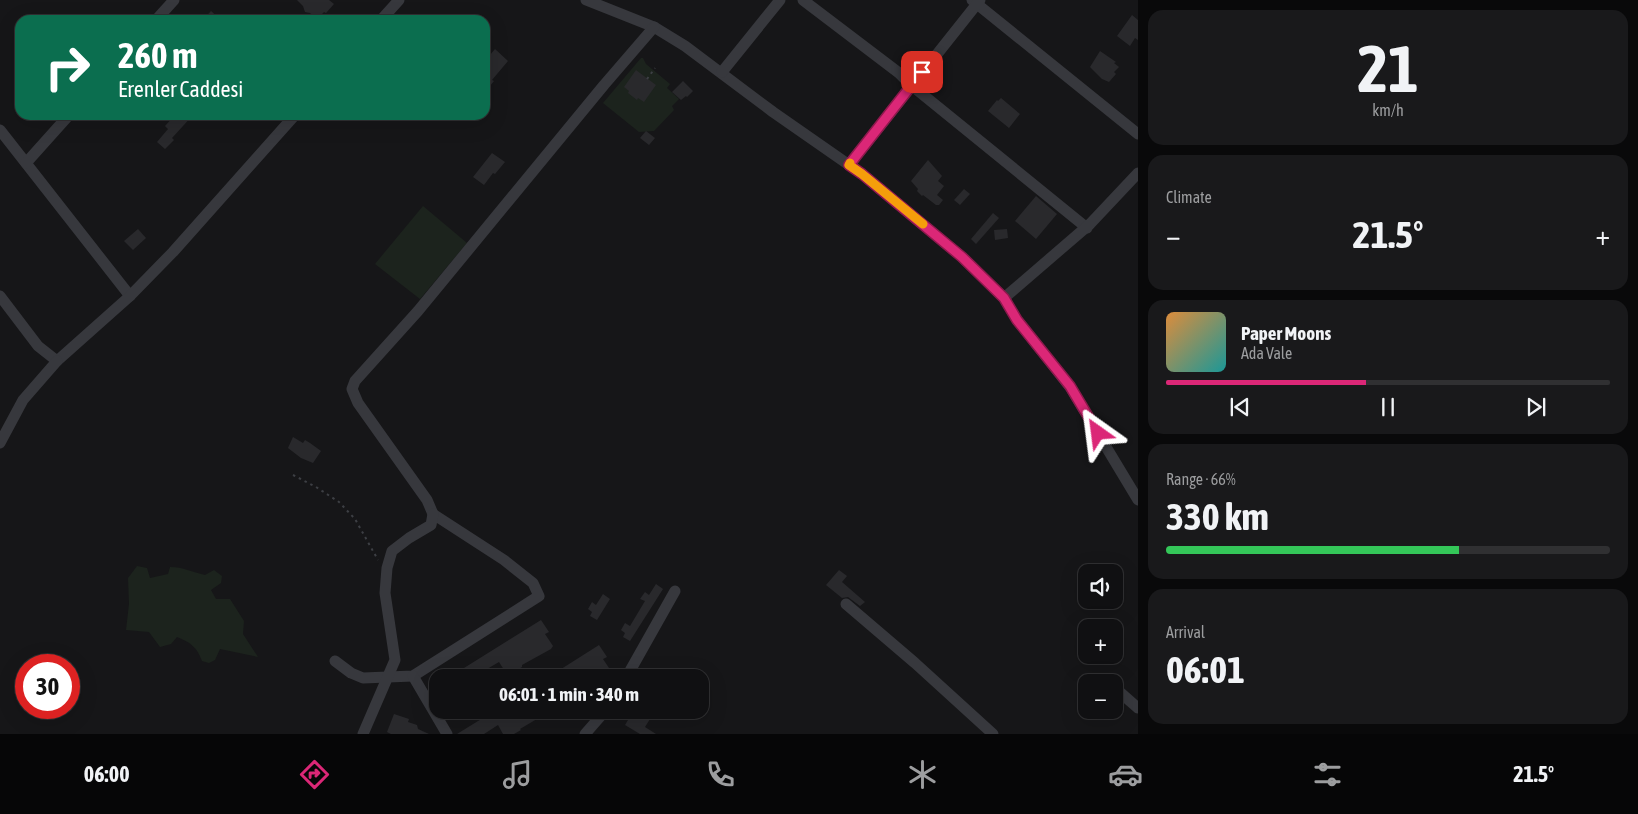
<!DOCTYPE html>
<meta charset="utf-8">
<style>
:root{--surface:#101012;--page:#19191b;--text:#f1f3f6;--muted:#9c9d9f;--line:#303032;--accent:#db2777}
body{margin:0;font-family:"Asap Condensed",sans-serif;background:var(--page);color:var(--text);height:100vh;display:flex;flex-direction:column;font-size:19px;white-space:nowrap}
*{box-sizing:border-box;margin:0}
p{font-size:16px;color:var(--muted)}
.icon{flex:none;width:28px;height:28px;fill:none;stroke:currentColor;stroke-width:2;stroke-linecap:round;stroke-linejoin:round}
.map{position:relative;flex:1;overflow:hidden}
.sheet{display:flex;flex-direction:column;gap:10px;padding:10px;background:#09090a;width:500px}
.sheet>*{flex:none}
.guide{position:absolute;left:15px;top:15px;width:475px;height:105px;border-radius:15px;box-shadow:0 5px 20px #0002,0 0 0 1px var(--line);background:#0b6e4f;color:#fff;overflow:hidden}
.tools{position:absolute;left:1078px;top:564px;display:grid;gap:10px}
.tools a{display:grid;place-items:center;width:45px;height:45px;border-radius:10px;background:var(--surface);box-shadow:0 5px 20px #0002,0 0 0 1px var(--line);font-size:25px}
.speed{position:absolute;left:15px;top:654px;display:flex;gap:10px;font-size:25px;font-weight:700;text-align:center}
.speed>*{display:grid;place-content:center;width:65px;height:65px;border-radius:50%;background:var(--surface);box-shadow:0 5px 20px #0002,0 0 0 1px var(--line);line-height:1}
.speed .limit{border:8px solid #d22;background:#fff;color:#111}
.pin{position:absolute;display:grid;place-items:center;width:42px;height:42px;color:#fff;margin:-21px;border-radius:10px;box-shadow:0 2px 8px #0006}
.me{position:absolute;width:55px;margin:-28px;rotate:329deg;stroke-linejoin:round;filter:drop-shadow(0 0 4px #0008)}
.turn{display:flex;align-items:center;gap:18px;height:105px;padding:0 20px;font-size:22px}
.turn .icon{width:65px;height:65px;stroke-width:2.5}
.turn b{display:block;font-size:35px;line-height:42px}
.big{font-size:38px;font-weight:700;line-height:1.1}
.sheet .card{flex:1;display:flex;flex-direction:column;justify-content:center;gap:8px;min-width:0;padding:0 18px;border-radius:15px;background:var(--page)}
.sheet .dial{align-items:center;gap:0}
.dial b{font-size:65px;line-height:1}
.song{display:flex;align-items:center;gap:15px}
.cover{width:60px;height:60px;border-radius:8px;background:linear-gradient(135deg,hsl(30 70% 55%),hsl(180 70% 35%))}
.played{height:5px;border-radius:2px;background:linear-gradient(90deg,var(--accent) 45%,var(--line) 45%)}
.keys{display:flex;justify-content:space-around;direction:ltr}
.heat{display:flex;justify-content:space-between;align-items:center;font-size:28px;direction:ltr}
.charge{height:8px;border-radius:4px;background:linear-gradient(90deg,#34c759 66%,var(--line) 0)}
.trip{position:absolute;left:429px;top:669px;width:280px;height:50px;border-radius:15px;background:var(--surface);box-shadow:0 5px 20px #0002,0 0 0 1px var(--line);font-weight:700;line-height:50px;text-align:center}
.tab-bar{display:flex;height:80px;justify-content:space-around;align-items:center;background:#060607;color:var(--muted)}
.tab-bar .icon{width:35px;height:35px}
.tab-bar .active{color:var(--accent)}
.tab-bar b{font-size:22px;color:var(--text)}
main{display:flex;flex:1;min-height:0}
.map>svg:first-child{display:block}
</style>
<main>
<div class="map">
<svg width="1138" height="734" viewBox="0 0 1138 734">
<rect width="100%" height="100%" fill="#161618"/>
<g fill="#1c231d">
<polygon points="641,58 643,58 646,64 670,84 667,88 679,99 672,106 674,110 654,131 639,132 603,103"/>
<polygon points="423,206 467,243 420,299 375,264"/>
<path d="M137,566L147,568L150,578L168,574L170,567C183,567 192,572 205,575L214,570L222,576L221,583L211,590L216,599H230L244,621L243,634L258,657L220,649L215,660L209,663L202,661C197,647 190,642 177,637L171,644L160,647L149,632L126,630L129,604L128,578Z"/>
</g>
<g fill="#29292c">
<polygon points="297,0 329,0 334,4 326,13 324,12 317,19 310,13 305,12 303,6"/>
<polygon points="211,11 221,20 203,20"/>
<polygon points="1132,15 1138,20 1138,40 1135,38 1130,46 1117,36"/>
<polygon points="495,49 508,61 492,80 494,81 485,92 485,61"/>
<polygon points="1100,51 1116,62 1114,63 1119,67 1114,72 1116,74 1109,82 1102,79 1090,67"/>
<polygon points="636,70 656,85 644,102 638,98 637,100 628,93 629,91 624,87"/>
<polygon points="683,81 693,91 687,97 686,96 681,100 672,92"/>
<polygon points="1001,98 1020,114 1009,128 988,111 997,100 998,101"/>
<polygon points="175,115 193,115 172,138 174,140 165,149 157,142 168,129 165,126"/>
<polygon points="646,131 655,138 649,145 640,138"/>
<polygon points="492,153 505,162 495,174 493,173 484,185 473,177"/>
<polygon points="928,160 942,176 938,181 944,186 937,195 943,200 939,205 936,205 923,195 922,196 917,191 918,189 911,181"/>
<polygon points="964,189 970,194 960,205 954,200"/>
<polygon points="1036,196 1057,214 1036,239 1015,221"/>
<polygon points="993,213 999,218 976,244 971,239"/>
<polygon points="138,229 146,238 133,250 124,241"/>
<polygon points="1007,229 1008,238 995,240 994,230"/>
<polygon points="293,437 303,443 305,440 310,443 321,451 313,463 301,458 288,448"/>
<polygon points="839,570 847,576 842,582 865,602 860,606 848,597 842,598 826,585"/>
<polygon points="656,584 663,589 630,641 623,637 625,633 621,630 625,623 630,626 645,601 640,599 645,592 649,595"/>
<polygon points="603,594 610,599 597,620 590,616 592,612 588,609 592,602 596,605"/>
<polygon points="541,620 549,632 545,634 553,646 551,649 522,665 522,667 508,676 499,662 487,669 492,678 448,678"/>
<polygon points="599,645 607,657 603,659 611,671 609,674 603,678 591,678 587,670 574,678 547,678"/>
<polygon points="489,710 552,710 520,729 521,730 514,734 503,734 498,725 484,734 457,734 491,713"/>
<polygon points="634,710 650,719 645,727 656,734 640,734 625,725"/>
<polygon points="394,714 409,719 408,722 417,725 418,729 429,734 391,734 387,732"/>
</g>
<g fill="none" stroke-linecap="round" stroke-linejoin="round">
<g stroke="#3d3f44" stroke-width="2" stroke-dasharray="2.5 4" stroke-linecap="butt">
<polyline points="647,79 655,68"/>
<polyline points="293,475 316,487 339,502 355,519 378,560"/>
</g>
<g stroke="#37383d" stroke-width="11">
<polyline points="586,0 654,27 685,46 773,112 862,174 962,257 1004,298 1017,320 1070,387 1138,500"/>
<polyline points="803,0 899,73 911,85 1087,228"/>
<polyline points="972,0 1138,134"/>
<polyline points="156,20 174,0"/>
<polyline points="381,20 399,0"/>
<polyline points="722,72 780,0"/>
<polyline points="0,130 130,296"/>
<polyline points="26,163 69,115"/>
<polyline points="849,165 980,0"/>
<polyline points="0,296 38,346 57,361 130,296 173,252 295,115"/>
<polyline points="1004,298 1090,224 1138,173"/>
<polyline points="0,443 23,400 57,361"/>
<polyline points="846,604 915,663 993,734"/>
<polyline points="335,661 351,673 363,678 413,676 539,596 533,583 504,560 433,514 427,500 358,403 352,389 355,381 418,311 604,85 654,27"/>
<polyline points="413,676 447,734"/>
<polyline points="626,678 675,591"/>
<polyline points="1114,687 1138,708"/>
<polyline points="363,734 395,660 385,593 387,568 392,551 409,538 431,525 433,514"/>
<polyline points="585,734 606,710"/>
</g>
</g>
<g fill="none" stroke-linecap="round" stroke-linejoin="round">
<g stroke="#8e194d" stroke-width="12">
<polyline id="route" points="922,72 849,165 862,174 962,257 1004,298 1017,320 1070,386 1098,433"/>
</g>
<use href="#route" stroke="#db2777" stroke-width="9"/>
<polyline stroke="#f59e0b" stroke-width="9" points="850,163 849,165 862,174 923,224"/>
</g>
</svg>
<div class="tools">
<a><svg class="icon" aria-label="sound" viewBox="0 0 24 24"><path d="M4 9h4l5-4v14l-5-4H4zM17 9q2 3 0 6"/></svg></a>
<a>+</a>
<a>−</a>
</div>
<div class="speed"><div class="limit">30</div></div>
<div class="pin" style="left:922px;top:72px;background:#d93025"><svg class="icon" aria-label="arrive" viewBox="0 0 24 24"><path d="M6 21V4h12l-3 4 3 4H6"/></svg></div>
<svg class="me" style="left:1098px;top:433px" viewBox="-20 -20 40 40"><path d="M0-17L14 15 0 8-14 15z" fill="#db2777" stroke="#fff" stroke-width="4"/></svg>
<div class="trip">06:01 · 1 min · 340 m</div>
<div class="guide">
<div class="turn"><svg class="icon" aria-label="right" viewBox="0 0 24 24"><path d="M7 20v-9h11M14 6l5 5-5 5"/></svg><div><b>260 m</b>Erenler Caddesi</div></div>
</div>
</div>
<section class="sheet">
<div class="card dial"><b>21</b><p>km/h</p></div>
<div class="card"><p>Climate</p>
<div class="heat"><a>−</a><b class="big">21.5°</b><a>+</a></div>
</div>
<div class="card">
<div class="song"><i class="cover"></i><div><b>Paper Moons</b><p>Ada Vale</p></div></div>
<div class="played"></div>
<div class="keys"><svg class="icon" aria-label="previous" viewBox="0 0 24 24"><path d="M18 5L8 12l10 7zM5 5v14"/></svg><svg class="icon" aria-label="pause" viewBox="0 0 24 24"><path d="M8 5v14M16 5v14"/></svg><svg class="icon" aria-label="next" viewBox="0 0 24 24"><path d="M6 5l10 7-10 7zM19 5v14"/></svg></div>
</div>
<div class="card"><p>Range · 66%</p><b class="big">330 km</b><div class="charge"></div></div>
<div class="card"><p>Arrival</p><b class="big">06:01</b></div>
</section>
</main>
<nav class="tab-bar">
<b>06:00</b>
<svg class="icon active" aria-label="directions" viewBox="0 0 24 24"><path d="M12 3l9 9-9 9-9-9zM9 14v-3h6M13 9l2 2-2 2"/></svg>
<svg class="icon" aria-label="music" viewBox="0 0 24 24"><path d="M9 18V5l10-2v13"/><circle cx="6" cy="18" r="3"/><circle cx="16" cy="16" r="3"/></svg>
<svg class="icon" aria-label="phone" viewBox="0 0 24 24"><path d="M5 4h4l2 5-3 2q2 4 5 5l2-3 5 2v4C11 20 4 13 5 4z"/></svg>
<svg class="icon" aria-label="climate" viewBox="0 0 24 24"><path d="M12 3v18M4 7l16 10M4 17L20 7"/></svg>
<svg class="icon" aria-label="car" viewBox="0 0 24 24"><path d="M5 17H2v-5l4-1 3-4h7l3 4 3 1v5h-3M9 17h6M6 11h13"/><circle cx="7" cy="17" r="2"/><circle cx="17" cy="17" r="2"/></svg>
<svg class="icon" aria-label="filters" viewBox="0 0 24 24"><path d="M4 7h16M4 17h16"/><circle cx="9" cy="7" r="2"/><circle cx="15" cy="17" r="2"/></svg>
<b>21.5°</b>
</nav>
